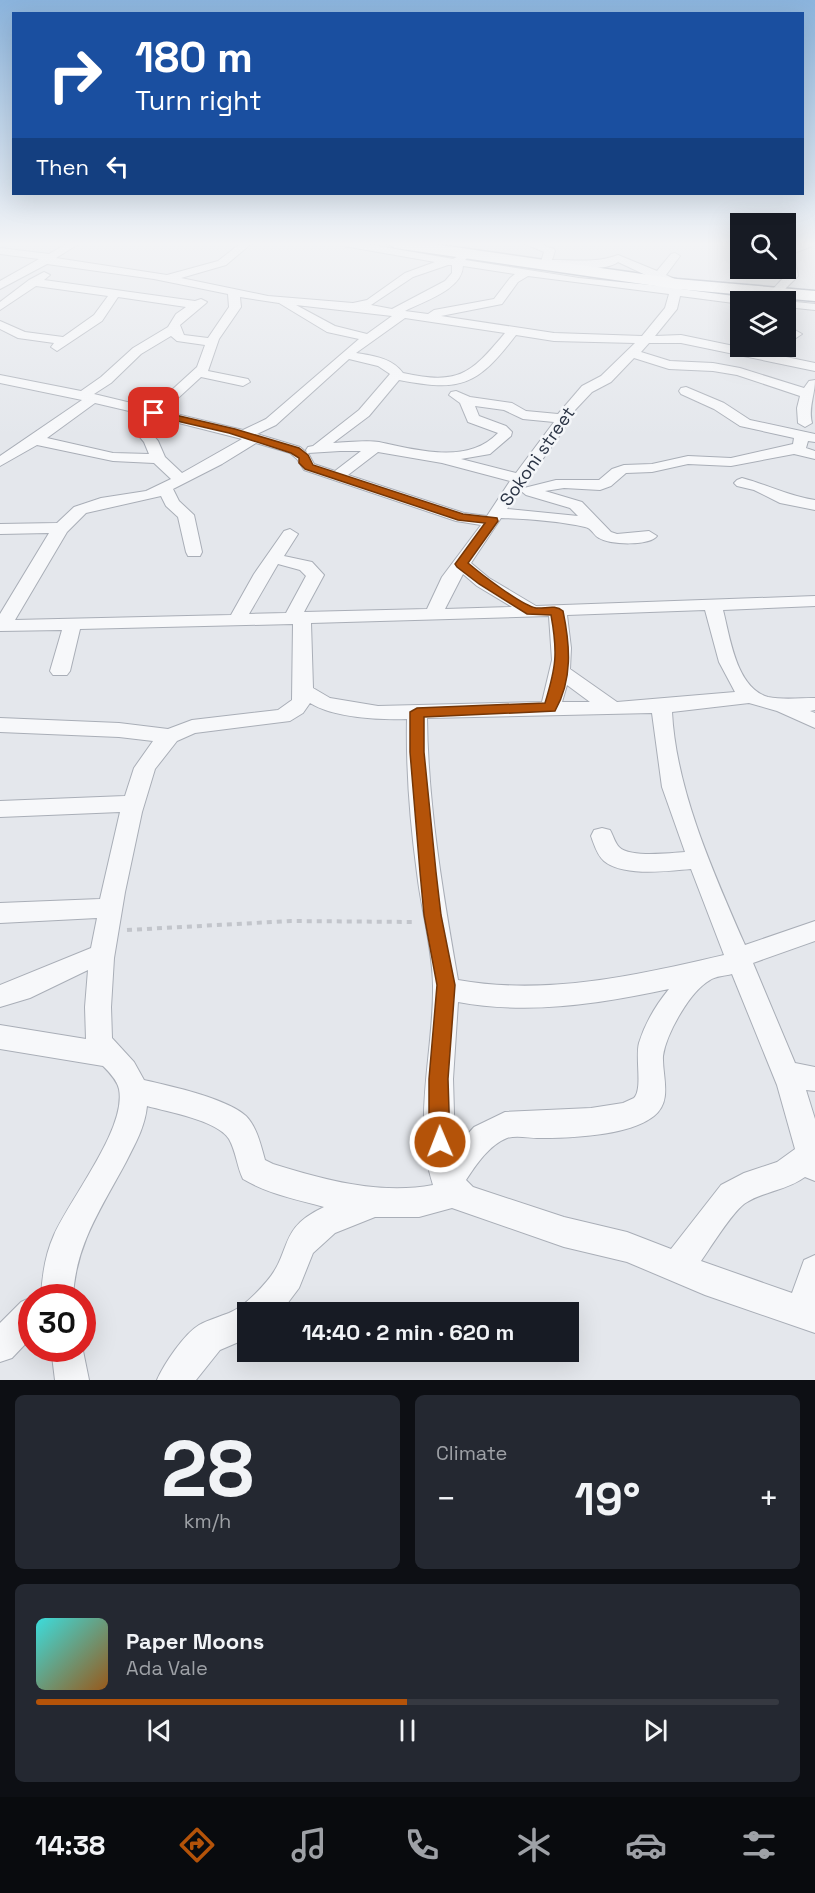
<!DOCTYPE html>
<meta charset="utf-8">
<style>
:root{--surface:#171b24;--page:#242831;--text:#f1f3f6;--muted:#9ea1a6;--line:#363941;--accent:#b45309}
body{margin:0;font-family:"Space Grotesk",sans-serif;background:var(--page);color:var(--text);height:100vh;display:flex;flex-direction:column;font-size:22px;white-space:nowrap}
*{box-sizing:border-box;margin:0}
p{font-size:20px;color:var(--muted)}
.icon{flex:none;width:33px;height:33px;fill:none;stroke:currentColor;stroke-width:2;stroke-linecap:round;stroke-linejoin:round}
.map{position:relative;height:1380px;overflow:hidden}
.details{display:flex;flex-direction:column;gap:15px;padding:15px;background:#0d0f14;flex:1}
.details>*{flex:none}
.hud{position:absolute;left:12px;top:12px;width:792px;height:183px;border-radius:0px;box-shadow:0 6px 24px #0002;background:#1a4fa0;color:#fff;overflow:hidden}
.controls{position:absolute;left:730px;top:213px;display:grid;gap:12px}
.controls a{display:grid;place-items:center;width:66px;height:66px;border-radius:0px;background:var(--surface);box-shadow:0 6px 24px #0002;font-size:30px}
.speed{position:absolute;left:18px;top:1284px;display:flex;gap:12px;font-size:30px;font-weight:700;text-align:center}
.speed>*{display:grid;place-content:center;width:78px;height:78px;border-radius:50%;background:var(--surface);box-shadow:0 6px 24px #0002;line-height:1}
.speed .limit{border:9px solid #d22;background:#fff;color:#111}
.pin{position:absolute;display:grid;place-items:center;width:51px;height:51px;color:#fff;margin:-26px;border-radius:12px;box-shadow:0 3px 9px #0006}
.me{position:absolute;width:66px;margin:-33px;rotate:359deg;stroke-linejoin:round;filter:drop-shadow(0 0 4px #0008)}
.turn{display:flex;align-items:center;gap:21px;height:126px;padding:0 24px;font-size:27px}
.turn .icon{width:78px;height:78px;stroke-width:2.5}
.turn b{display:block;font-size:42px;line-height:51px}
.then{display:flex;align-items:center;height:57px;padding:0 24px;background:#0003;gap:12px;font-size:22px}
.big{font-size:45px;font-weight:700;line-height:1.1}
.details .widget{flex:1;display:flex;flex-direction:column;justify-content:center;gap:9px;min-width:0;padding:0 21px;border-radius:9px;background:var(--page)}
.details .dial{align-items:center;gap:0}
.dial b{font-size:78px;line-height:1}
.song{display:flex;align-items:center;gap:18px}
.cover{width:72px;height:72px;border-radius:9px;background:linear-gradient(135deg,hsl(180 70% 55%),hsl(30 70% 35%))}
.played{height:6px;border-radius:3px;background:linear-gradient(90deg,var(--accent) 50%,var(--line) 50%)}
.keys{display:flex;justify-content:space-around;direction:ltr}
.heat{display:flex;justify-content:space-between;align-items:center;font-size:33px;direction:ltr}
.details .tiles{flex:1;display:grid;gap:15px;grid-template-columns:1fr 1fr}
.widget:last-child{grid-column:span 2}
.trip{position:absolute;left:237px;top:1302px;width:342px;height:60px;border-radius:0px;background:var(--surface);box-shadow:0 6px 24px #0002;font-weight:700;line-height:60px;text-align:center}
.tab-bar{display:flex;height:96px;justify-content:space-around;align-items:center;background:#090b0e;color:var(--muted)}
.tab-bar .icon{width:42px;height:42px}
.tab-bar .on{color:var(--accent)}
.tab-bar b{font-size:27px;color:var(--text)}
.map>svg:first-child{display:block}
</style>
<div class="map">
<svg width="815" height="1380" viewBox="0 0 815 1380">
<rect width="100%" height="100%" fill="#e4e7ec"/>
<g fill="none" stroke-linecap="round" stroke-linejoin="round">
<g stroke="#a9aeb7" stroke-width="2">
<g id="minor">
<path d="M68,243H80L56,258L167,275L218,261L241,243H252L226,265L181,278L268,296L353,303L367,300L405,273L435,262L344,246L339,243H361L453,259L464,253L469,256L465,260L579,278L671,287L618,262C604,273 560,267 542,264L541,262L544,252L523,243H537L554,249L555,251L552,260C576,260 598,263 618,255L657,271L671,254L675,253L680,256L666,275L681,282V289L756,299L761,302H741V304L680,296L677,309L655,336L681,335L815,363V371L681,343H649L641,352L670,361L713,363L740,368L804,388L809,381L815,380C815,395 808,408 812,423L805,427L798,423L797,408L800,396L737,375L713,371L669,369L634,358L611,382L592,392L575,410L562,432L507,509L578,516L570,508L526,495L521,491L524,488L556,480H599L612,469L624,465L652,464L688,456L731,458L793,444L794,438L740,426L714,409L681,394L679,391L681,388L686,387L724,403L750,420L815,434V442L808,441L806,448L815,451V459L794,454L731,466L688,464L652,472L626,473L611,486L600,490L564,488L545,491L582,502L611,532L617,534L649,531L657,536C650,546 610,545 599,538C593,535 592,528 585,527C558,521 529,519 501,518L471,563L489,578L536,606L815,596V606L723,610C730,637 736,688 768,697C783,700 800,698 815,698V710L810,711L815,713V728L777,711L749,703L672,712C676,790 714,874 745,945L815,921V941L753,963L795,1063L815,1067V1091L806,1090L815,1119V1181L805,1177C786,1191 763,1191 744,1204C731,1214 711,1247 701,1261L792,1293L804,1260L815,1255V1333L705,1295L627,1262L564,1247L452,1208L419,1217H375L335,1233L313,1253L299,1288L281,1312H248V1338L220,1350L196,1380H157C164,1364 184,1334 199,1325C208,1320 219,1317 229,1313C243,1307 256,1294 267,1281C293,1250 277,1229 324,1207C296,1199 268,1194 243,1179C237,1167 236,1151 229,1139C217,1120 168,1112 147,1106C145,1127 135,1144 126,1162C102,1207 75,1245 73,1298H41C42,1276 45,1255 54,1235C71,1197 127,1128 119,1089C117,1080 109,1072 103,1066L0,1049V1025L86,1039L85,1007L88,970L30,998L0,1007V985L91,948L97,918L0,923V903L100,899L120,812L0,817V801L125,796L134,768L153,741L119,737L0,732V718L119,723L168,729L192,720L278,710L292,700L293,624L80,629L70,671L67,675H53L50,671L62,630L0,631V614L49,533L0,534V524L57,523L74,507L101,498L146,491L171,479L154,463L113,461L37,445L0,466V456L82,400L0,383V375L81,391L101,377L133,348L168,327L176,314L186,307L118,297L102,321L57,351L51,347L54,343L18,338L0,329V321L25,332L63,337L94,315L108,296L36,286L0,310V302L29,280L44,272L50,275L44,280L195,301L201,299L207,302L205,304L180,325L184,335L208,338L229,307L228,294L154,279L47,264L0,289V281L39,259L0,254V248L49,254ZM448,265H452V273L445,281L392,309L371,305L413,277ZM463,266L515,274L510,278L494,299L434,310L428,314L405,311C424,301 462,290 463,266ZM528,276L669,294L665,308L642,336L554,333L441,316L502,304L518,282ZM240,297L279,303L327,332L359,339L266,419L243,430L164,411L201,377L243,386L250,382L248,379L208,371L219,339L241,307ZM296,305L392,316L367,334L335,326ZM405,318L505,333C470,375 458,385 403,373C392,358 374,356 356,353ZM516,335L554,341L635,343L601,376L582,386L558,414L526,411L512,403L470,397L456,391L451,392L449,395L460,403L468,422L498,433C468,465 417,450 379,442C369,440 345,442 333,443L369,416L399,380C461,392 477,386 516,335ZM171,336L177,341L205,345L197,367L152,408L94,394L111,383L141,354ZM349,359L378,366L390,374L359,410L313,446L308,447L306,450L307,453L300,447L257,434L276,425ZM95,403L142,414L137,420L134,430L144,442L149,454L113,453L47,438ZM475,406L504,410L523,419L554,422L516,473L461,459L490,454L511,436L512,432L506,426L479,416ZM155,417L242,439L182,473L165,457L158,441L148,429ZM256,443L290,453L297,459L304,470L456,521L481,525L442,577L427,609L304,612L324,575L312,562L284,556L298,534L290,529L284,531L254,574L231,615L15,620L67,532L86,513L161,496L166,506L178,517L186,552L188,556H200L202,552L194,515L179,501L173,489L222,464ZM340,451H361L335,471L314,464L308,453ZM378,452L442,463L510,481L487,516L464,513L348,475ZM278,564L300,570L306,576L286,613L249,614ZM463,574L477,586L512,607L445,609ZM705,610L719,662L735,692L617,702L570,669L571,648L567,615ZM549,616L552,660L542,702L378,706L330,698L313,688L311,623ZM567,685L590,702H562ZM310,703C334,718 380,720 407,719C406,770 410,822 417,873C421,909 433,950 433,986C434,1052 412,1120 433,1185C380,1195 324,1180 273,1164L265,1160C261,1146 257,1127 246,1116C226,1098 170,1086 144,1080L134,1062L112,1038L111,1007L114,958L125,892L142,812L155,769L177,741L195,733L290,721L303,713ZM652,713L662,787L685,852C670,853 630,858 619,847C615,843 613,835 610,830L602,828L594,830L591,836C594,844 597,855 604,861C623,877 668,871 691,869L724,955C637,975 548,996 458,980C443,894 428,806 427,718ZM732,974L777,1085L795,1149L777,1162L744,1173L721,1185L671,1249L627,1232L564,1217L473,1187L466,1180C476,1165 489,1145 507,1138C517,1135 528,1138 539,1138C570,1138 629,1136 654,1116C673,1101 662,1076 663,1056C666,1034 690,991 710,980C716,976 725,976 732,974ZM669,989C656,1005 645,1023 639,1043C635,1058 643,1089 634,1098L623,1103L591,1108L505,1112L474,1127L455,1148L453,1079L458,1002C528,1015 599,1004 669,989Z"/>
<polygon points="806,243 814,243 815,245 794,253 798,276 779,295 771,295 771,291 786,275 786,249"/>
<polygon points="786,301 815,304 815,310 786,307 786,302 782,302"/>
<polygon points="786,325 802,334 796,338 786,334"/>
<path d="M742,478C768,485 788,496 815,500V510L780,503L754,490L737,486L734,483L737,480Z"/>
<polygon points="32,1297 32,1337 12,1358 0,1362 0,1323 21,1302"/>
<polygon points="82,1346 89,1380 55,1380 51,1348 82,1348"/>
</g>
</g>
<g stroke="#8b94a3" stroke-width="3">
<polygon id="highway" points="387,243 426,243 677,279 815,291 815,301 677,289 395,248"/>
</g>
<polyline stroke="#c2c5cb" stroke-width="4" stroke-dasharray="5 5" stroke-linecap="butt" points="127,930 291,921 416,922"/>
<use href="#minor" fill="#f7f8fa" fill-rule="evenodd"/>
<use href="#highway" fill="#fff" fill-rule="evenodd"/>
</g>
<linearGradient id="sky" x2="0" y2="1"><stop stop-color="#8bb4dd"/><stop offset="0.56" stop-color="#f3f4f6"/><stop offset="1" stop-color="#f3f4f6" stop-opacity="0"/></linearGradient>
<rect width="815" height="436" fill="url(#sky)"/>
<path fill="#b45309" stroke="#753606" stroke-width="1.5" d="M154,410L235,429L299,448L308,455L313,465L463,514L497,518L498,521L468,563C481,574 521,605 536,608C545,609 555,604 563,611C570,645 573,679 555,711L424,717V752L436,872L441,915L455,985L448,1079L450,1142L447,1148L440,1151L432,1148L429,1142V1079L437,985L424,915L420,872L410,752V712L417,708L545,703C556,667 558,653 551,615L527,614L479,584L457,567L455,564L485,523L458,520L305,469L299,463V458L291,453L229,433L151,415L149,413Z"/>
<g text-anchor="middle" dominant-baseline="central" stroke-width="5" stroke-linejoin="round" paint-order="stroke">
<g font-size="18" fill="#2b3445" stroke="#f4f6f9">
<text transform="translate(537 456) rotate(-55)">Sokoni street</text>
</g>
</g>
</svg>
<div class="controls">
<a><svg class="icon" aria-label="search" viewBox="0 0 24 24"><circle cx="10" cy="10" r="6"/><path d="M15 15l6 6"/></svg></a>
<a><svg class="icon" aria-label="layers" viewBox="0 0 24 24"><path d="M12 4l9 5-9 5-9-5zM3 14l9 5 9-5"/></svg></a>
</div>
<div class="speed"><div class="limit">30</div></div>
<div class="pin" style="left:154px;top:413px;background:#d93025"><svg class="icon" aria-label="arrive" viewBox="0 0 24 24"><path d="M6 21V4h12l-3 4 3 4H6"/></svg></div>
<svg class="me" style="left:440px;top:1142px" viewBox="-20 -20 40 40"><circle r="17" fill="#b45309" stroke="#fff" stroke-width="3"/><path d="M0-11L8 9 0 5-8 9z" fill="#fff"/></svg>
<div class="trip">14:40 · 2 min · 620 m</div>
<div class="hud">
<div class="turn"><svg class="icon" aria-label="right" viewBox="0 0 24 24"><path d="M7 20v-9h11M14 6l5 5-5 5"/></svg><div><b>180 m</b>Turn right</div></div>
<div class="then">Then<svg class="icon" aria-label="left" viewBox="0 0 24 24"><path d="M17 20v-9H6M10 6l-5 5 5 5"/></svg></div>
</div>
</div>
<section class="details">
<div class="tiles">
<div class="widget dial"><b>28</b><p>km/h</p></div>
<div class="widget"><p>Climate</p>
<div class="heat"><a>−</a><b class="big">19°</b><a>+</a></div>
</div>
<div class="widget">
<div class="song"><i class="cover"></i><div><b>Paper Moons</b><p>Ada Vale</p></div></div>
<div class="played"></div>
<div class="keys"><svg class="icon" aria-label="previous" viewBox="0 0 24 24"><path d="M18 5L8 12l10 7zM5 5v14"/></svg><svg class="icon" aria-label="pause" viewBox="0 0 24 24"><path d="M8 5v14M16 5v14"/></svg><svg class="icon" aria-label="next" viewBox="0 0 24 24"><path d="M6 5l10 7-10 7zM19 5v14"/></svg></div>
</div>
</div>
</section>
<nav class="tab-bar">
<b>14:38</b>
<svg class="icon on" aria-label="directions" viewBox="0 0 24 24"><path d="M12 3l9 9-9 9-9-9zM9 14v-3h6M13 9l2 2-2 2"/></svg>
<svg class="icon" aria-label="music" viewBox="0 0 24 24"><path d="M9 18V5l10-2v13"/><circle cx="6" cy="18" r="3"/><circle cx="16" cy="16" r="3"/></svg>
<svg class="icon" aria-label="phone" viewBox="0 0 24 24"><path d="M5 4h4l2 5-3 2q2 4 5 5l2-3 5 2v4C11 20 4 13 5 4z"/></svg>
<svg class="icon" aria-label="climate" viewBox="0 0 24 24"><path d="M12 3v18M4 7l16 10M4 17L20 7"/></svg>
<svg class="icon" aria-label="car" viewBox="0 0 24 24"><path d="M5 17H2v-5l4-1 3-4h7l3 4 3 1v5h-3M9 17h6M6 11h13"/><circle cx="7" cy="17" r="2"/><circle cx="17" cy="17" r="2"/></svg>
<svg class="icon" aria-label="filters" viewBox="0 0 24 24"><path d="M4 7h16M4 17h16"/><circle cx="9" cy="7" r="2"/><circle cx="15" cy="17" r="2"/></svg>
</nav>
